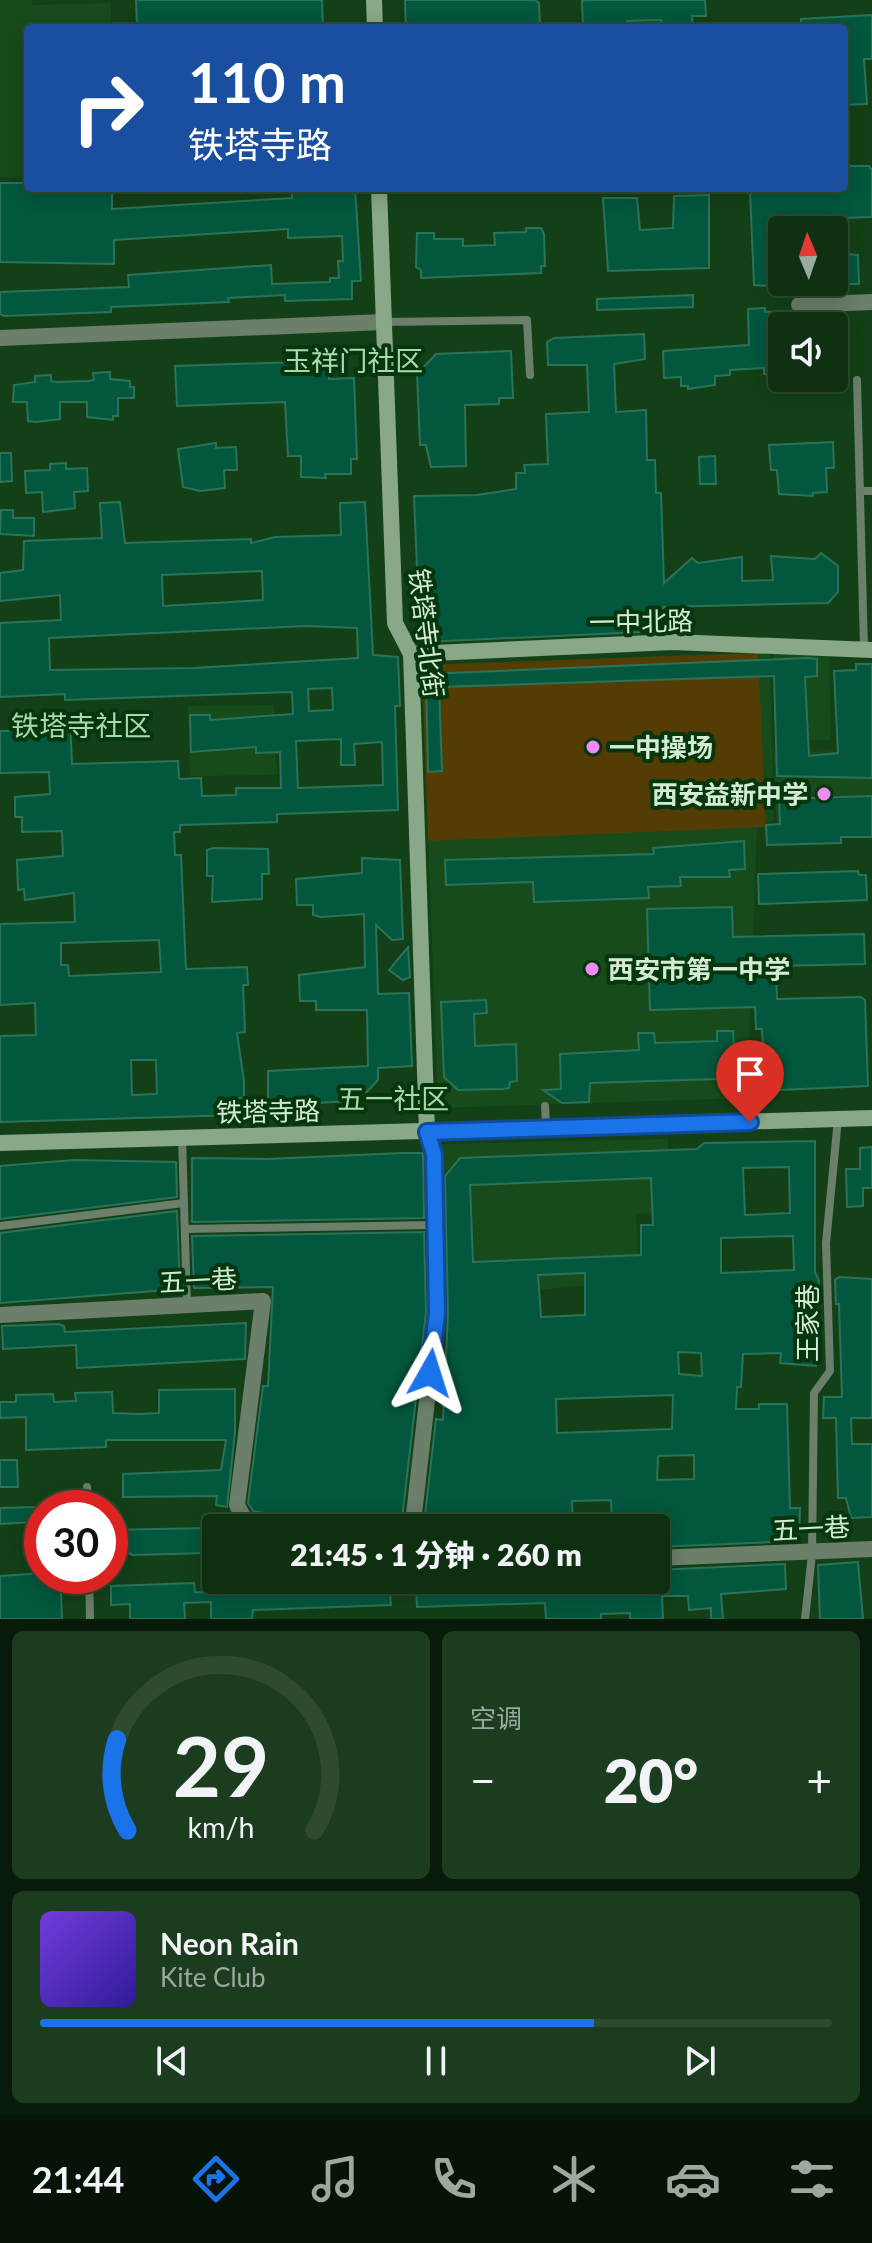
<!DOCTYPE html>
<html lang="zh">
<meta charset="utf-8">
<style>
:root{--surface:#0e3011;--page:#1c3c1f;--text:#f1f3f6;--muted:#9ba99f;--line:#2e4b31;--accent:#1a73e8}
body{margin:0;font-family:Lato,"Noto Sans SC",sans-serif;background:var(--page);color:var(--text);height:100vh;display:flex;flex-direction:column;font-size:30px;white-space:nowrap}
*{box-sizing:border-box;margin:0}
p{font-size:26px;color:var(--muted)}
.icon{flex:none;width:44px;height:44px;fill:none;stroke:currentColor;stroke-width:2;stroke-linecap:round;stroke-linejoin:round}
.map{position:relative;height:1619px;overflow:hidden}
.details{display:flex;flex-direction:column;gap:12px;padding:12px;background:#081a09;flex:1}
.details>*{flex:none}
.top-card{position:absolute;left:24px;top:24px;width:824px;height:168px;border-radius:8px;box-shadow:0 4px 20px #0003,0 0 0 2px var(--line);background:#1a4fa0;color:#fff;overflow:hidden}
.needle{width:52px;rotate:358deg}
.buttons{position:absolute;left:768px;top:216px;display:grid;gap:16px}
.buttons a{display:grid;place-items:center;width:80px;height:80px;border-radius:8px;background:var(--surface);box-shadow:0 4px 20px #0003,0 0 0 2px var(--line);font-size:40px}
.speed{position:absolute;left:24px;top:1490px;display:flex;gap:16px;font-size:40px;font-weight:700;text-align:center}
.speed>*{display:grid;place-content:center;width:104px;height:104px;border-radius:50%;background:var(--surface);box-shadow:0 4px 20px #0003,0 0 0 2px var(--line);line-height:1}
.speed .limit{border:12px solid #d22;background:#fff;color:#111}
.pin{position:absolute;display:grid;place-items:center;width:68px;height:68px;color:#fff;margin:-82px -34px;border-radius:50% 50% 50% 0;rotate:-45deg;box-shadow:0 0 8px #0007}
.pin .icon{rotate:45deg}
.me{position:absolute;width:88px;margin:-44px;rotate:6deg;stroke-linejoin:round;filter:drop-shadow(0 0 6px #0008)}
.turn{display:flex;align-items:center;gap:28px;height:168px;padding:0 32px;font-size:36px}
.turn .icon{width:104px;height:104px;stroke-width:2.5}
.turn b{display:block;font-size:56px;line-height:68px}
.big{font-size:60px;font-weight:800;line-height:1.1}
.details .card{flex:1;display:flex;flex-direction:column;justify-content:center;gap:12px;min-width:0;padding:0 28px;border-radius:12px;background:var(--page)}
.details .dial{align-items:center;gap:0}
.dial svg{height:208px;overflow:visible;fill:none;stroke:var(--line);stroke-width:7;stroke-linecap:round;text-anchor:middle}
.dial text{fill:var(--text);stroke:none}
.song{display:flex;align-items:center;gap:24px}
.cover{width:96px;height:96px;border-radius:12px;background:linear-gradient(135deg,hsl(260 70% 55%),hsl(250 70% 35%))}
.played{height:8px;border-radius:4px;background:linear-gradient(90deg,var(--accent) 70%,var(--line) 70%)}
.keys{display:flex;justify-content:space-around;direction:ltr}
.heat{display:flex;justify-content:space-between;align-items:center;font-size:44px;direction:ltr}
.details .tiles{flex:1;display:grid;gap:12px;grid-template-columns:1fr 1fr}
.card:last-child{grid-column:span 2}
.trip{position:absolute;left:202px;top:1514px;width:468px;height:80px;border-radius:8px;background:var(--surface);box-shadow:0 4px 20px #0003,0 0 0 2px var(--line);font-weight:800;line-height:80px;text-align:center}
.tab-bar{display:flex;height:128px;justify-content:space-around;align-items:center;background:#061307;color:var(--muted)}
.tab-bar .icon{width:56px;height:56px}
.tab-bar .current{color:var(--accent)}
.tab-bar b{font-size:36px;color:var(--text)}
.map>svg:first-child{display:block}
</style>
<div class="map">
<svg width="872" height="1619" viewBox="0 0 872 1619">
<rect width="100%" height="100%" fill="#134017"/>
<g fill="#174b1c">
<polygon points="0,0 32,0 33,5 111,3 111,28 28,28 28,178 0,177"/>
<polygon points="829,651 831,740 776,741 773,652"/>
<polygon points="770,652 774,821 757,823 747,1098 438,1108 422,665"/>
<polygon points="274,705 277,775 190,776 188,706"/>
<polygon points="872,751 872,838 777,837 774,752"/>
<polygon points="668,1139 669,1210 636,1215 639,1281 441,1298 439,1144"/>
</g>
<polygon fill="#533d05" points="758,653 766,827 428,841 422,665"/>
<g fill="#02573e" stroke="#2b7358" stroke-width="2" fill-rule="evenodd">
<polygon points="136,0 322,0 323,28 137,28"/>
<polygon points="405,0 535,0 539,3 540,27 406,28"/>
<polygon points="705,0 706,16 692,16 693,28 662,28 661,20 627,21 627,28 583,26 582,1 586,0"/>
<polygon points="872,15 872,59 864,59 867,104 844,105 844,28 801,28 801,19"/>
<polygon points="844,166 869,166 872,170 872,217 782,220 782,287 754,285 750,191 844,188"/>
<polygon points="0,183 28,183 28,188 112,188 112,209 292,198 292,188 355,188 361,281 352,281 352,299 285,301 285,295 228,298 229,302 111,307 111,312 4,316 0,314 0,292 129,287 128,275 271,265 272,284 330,282 330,278 339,278 338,261 343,261 342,236 288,238 288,229 114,240 114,264 0,262"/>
<polygon points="709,195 709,268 608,271 603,198 637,198 640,230 673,228 674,196"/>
<polygon points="526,228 541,228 544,234 545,266 541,266 541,273 421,278 421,270 416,267 417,233 434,233 434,239 463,239 463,246 495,245 494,233 526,232"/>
<polygon points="834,253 858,255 859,284 835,284"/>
<polygon points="693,295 693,307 597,310 597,299"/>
<polygon points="765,308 765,312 790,311 799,316 845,314 845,323 782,324 782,374 764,374 764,368 730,370 730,375 715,376 715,385 688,389 688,386 681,386 681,377 664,378 663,351 749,345 748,309"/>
<polygon points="644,334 645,359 614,364 616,412 646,410 647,460 655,460 656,493 661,493 664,583 692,558 698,563 742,557 742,581 773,580 771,556 815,559 821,553 838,566 838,592 828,603 663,607 664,631 424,642 423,617 419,617 414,496 477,495 516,489 516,473 525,473 524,465 548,464 546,414 589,412 587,365 548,365 547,342 554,338"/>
<polygon points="511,351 513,398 499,398 499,404 465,405 466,466 431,467 426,445 420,445 417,374 436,354"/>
<polygon points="328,361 329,379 354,378 357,459 351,459 351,474 325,474 326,478 301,477 301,456 288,456 285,402 177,406 175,366"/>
<polygon points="110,372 110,379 130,381 130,387 134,387 134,398 118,398 118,416 113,416 113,420 87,417 87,402 60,402 60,419 36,422 28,421 27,402 13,402 14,385 35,382 35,376 51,375 51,381 56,382 88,381 94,380 93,373"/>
<polygon points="833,442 834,468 826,468 827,492 813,493 813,496 779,494 777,470 771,470 769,445"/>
<polygon points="216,443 216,448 236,447 237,470 224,470 225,488 200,491 183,487 178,449"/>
<polygon points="0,453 11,453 12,481 0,482"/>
<polygon points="715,456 716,484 700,484 699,457"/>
<polygon points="66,463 66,469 87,468 88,491 74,492 75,508 43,512 42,492 26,493 25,471 50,470 50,464"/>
<path d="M120,502L125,543L251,539V543L275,537L341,535L340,503L365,502L373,655L398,657L400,706H395L398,810L277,814V822L180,825V832H174L175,855H181L186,969L247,967L248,985H243L245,1032L237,1033L244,1081V1098H238V1115L0,1122V1036L36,1035L35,1003L0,1005V924L75,922L74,893L25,900L24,889L18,890L17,860L63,856L62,831L22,832V817H15V797L50,794L49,772L0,773V731L58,730V716H70L72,764L178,761L179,779L201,778L202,796L236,795V788H281L280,752L256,753V747L191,752L190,715H210V720L293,714L292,692L65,700V694L0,697V623L61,620L60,595L0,601V573L23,570L24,541L102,538L100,503ZM262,571L263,600L163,606L162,575ZM306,626L357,628L358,658L194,668L50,670L49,638ZM332,688L333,710L309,711L308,689ZM341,739V765H355L354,744L382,742L383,785L298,788L296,741ZM159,940L161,972L69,976L68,965H61V943ZM131,1060H156L157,1094L132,1095Z"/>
<polygon points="1,510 13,510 13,518 34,518 34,536 0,534"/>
<polygon points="808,658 817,659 817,676 805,677 809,756 838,753 834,671 856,670 856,664 872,664 872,778 777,776 774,676 439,687 442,771 428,772 426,674"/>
<polygon points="872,796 872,837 841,837 841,843 767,845 766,825 780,824 779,799"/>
<polygon points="744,841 745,869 729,870 730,877 680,877 681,886 648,887 649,898 534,902 533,882 446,885 445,860 654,854 653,848"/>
<polygon points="213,848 268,849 269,874 262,874 262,899 212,902 213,876 207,876 207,850"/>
<polygon points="362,858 400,860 403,939 392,940 376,925 378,994 409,993 412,1066 378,1068 378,1080 358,1101 268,1105 268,1071 368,1066 367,1010 316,1010 316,1001 300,1001 299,975 365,967 364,914 321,917 313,915 313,905 297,905 296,879 362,873"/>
<polygon points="858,871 859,875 866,875 867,900 759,904 758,874"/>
<polygon points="732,907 733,937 864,934 865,964 776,966 777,999 861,997 865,1000 868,1086 756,1091 749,1089 749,1078 590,1083 589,1102 562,1103 543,1090 561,1089 560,1054 639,1050 638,1033 654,1033 655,1043 717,1041 717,1031 733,1031 734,1051 763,1050 762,1029 756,1029 755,1007 650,1010 647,909"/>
<polygon points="408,947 410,977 403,980 389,970"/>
<polygon points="486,1000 487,1013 474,1014 475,1046 516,1044 517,1081 510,1082 509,1088 503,1089 458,1090 444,1077 441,1002"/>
<path d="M815,1141V1272L819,1281L816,1366L780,1363L781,1353L743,1354L741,1387H737L736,1409H759V1404H787L790,1508H800L799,1541L656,1547V1528H612L611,1500L572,1501L573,1528H463L464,1524L425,1515L436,1419L443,1420L448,1313L445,1176L460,1158L697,1149L704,1143ZM789,1167L790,1213L745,1215L743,1168ZM651,1178L653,1225H641V1255L473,1262L470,1185ZM793,1236L794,1270L721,1273V1238ZM585,1273V1315L541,1317L538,1275ZM678,1352L701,1353L702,1376L679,1374ZM673,1395L672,1429L557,1433L556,1399ZM694,1455V1479L657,1480L658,1456Z"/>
<polygon points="872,1147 872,1188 863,1188 863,1206 847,1207 846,1169 860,1169 860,1148"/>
<polygon points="403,1153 422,1153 423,1156 424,1218 192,1222 192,1158 267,1159"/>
<polygon points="74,1160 176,1162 177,1197 0,1219 0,1166"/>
<polygon points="177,1211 180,1289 0,1303 0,1233"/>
<polygon points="424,1232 426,1312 401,1528 291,1528 291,1518 253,1511 248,1503 263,1386 268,1386 273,1287 194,1288 192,1236"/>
<polygon points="839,1277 872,1279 872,1418 851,1418 852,1444 872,1444 872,1517 851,1518 846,1498 838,1498 836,1418 823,1418 824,1397 842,1397 839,1304 836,1304 835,1280"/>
<polygon points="246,1323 245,1359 77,1368 76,1345 3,1349 2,1326 59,1324 64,1326 65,1332"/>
<polygon points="235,1389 235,1432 227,1507 216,1505 217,1496 123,1497 123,1474 221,1470 226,1440 106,1440 106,1447 26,1450 26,1417 0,1418 0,1402 16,1402 16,1395 53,1394 54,1402 76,1401 75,1393 112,1392 113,1413 139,1414 159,1413 159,1390"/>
<polygon points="0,1460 17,1460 18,1487 0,1487"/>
<polygon points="35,1507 35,1522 0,1524 0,1508"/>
<polygon points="208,1528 208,1553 133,1555 126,1552 125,1545 110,1545 110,1530"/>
<polygon points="858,1562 863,1619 820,1619 818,1565"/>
<polygon points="785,1564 786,1589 721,1594 723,1619 711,1619 711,1608 689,1610 688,1596 662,1596 663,1619 630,1619 630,1613 601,1614 601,1619 546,1619 545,1603 417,1607 416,1583 439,1580 656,1580 656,1570"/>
<polygon points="42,1573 42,1576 68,1576 68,1587 63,1587 61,1593 62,1619 0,1619 0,1576"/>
<polygon points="219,1580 255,1580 254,1583 389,1580 391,1605 253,1610 252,1619 211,1619 211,1602 184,1603 185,1619 130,1619 130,1604 111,1605 111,1586 194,1583 195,1592 216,1593"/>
</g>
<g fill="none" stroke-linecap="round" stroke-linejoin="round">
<g stroke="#6b7f6b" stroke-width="8">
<polyline points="384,322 527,320 530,375"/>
<polyline points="857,380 864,649"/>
<polyline points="860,491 872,491"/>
<polyline points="545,1106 546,1127"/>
<polyline points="182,1137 187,1305"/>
<polyline points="0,1226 184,1203"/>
<polyline points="185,1229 434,1225"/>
<polyline points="87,1487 88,1508"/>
<polyline points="89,1576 90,1619"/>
<polyline points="805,1619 812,1554 814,1393 830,1371 826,1243 838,1119"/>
</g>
<g stroke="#6b7f6b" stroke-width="16">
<polyline points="799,305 872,302"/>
<polyline points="0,338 383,322"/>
<polyline points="427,1132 434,1154 437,1313 413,1523 432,1528"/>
<polyline points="0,1315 263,1301 237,1505 249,1528"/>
<polyline points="656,1558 872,1549"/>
</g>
<g stroke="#88a888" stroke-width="16">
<polyline points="374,0 375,28"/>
<polyline points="379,188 395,623 411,654 427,1132"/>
<polyline points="411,654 673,642 872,650"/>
<polyline points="0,1143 872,1118"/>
</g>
</g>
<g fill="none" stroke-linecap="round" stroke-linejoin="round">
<g stroke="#114b97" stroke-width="20">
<polyline id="route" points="430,1373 437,1313 434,1154 427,1132 750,1122"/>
</g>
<use href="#route" stroke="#1a73e8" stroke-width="14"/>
</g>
<g fill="#f08bf6" stroke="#06360d" stroke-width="3">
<circle cx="593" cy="747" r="8"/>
<circle cx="824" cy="794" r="8"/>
<circle cx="592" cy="969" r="8"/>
</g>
<g text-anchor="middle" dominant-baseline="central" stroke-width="8" stroke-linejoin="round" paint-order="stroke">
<g font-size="26" fill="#d3ecd3" stroke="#06360d">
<text transform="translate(641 621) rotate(-1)">一中北路</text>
<text transform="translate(427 633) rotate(83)">铁塔寺北街</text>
<text transform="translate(268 1111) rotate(-1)">铁塔寺路</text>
<text transform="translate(198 1280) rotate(-3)">五一巷</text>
<text transform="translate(807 1323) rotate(-90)">王家巷</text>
<text transform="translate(811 1528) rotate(-3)">五一巷</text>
</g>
<g font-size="26" font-weight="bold" fill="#d3ecd3" stroke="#06360d" text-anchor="start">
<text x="609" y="747">一中操场</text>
<text x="808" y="794" text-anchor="end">西安益新中学</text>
<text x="608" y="969">西安市第一中学</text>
</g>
<g font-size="28" fill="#a9dbaa" stroke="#06360d">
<text x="353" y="360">玉祥门社区</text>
<text x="81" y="725">铁塔寺社区</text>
<text x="393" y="1098">五一社区</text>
</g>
</g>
</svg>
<div class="buttons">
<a><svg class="needle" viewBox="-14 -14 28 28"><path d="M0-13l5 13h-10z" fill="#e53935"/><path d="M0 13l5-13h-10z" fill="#9ba99f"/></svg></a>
<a><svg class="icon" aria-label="sound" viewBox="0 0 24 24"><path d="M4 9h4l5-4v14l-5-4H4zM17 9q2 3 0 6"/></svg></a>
</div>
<div class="speed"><div class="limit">30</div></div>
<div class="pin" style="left:750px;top:1122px;background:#d93025"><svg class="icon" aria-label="arrive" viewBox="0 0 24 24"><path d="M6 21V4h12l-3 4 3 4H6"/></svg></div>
<svg class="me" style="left:430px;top:1373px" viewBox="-20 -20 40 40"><path d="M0-17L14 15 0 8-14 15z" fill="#1a73e8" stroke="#fff" stroke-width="4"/></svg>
<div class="trip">21:45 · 1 分钟 · 260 m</div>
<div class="top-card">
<div class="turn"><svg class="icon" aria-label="right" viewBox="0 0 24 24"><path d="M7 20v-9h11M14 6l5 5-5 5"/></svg><div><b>110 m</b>铁塔寺路</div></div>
</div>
</div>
<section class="details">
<div class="tiles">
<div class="card dial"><svg viewBox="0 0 100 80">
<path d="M14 69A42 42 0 1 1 86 69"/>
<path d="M14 69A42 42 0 0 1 10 34" stroke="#1a73e8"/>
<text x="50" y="56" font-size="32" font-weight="700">29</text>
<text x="50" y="72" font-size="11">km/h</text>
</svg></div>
<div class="card"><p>空调</p>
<div class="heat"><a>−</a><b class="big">20°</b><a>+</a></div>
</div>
<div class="card">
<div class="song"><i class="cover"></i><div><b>Neon Rain</b><p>Kite Club</p></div></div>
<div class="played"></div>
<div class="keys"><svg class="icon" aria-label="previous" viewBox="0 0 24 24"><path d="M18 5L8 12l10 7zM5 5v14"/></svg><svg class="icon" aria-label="pause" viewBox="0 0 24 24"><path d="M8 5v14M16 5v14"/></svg><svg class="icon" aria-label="next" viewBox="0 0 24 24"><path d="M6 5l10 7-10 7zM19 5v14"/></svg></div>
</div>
</div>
</section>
<nav class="tab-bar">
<b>21:44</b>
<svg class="icon current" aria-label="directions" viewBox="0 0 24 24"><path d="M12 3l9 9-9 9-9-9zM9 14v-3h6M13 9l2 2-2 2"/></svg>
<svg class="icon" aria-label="music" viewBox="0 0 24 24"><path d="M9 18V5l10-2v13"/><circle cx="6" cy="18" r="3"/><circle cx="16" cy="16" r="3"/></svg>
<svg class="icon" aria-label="phone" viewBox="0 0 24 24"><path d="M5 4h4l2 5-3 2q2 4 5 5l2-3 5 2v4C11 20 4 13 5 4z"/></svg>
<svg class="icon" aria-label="climate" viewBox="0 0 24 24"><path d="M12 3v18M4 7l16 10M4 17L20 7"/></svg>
<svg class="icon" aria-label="car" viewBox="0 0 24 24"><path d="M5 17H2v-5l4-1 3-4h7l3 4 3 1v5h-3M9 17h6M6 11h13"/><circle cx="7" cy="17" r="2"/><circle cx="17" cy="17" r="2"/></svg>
<svg class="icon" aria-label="filters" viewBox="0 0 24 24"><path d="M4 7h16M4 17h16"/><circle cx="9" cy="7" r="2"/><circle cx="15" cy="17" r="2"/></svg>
</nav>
